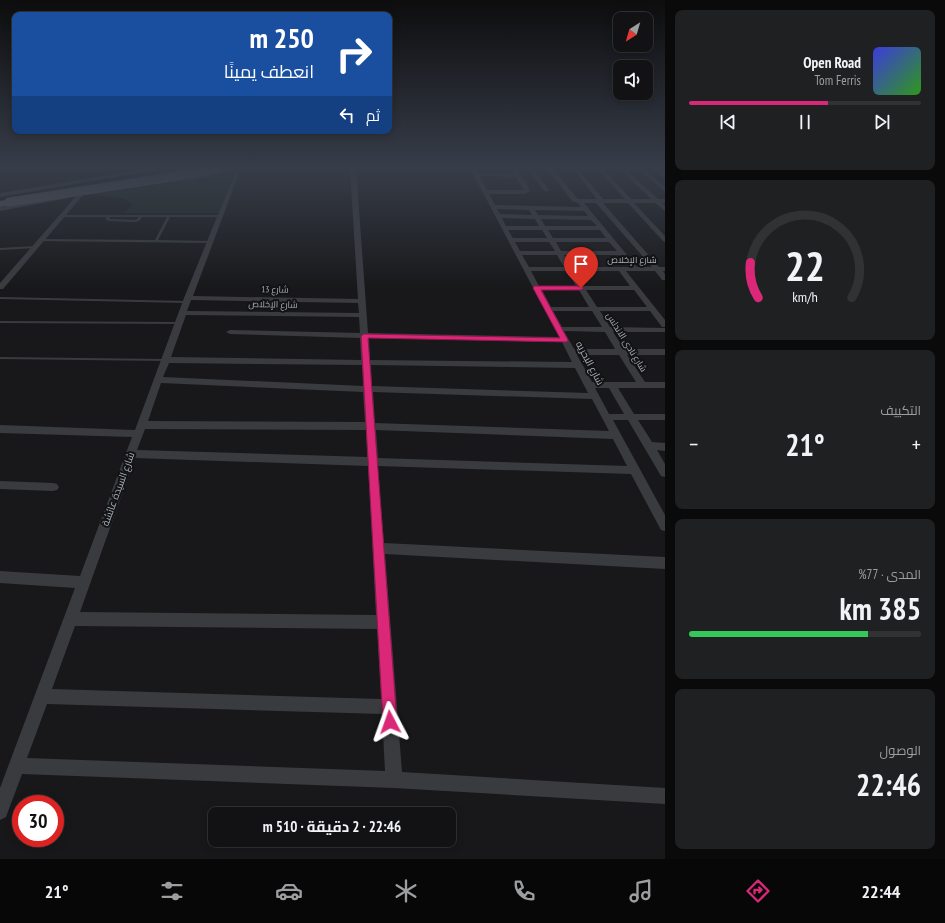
<!DOCTYPE html>
<html lang="ar">
<meta charset="utf-8">
<style>
:root{--surface:#121214;--page:#1f2022;--text:#f1f3f6;--muted:#9c9ea0;--line:#313234;--accent:#db2777}
body{margin:0;font-family:"PT Sans Narrow",Cairo,sans-serif;background:var(--page);color:var(--text);direction:rtl;height:100vh;display:flex;flex-direction:column;font-size:15px;white-space:nowrap}
*{box-sizing:border-box;margin:0}
p{font-size:13px;color:var(--muted)}
.icon{flex:none;width:22px;height:22px;fill:none;stroke:currentColor;stroke-width:2;stroke-linecap:round;stroke-linejoin:round}
.map{position:relative;flex:1;overflow:hidden;direction:ltr}
.side{display:flex;flex-direction:column;gap:10px;padding:10px;background:#0a0a0b;width:280px}
.side>*{flex:none}
.guide{position:absolute;left:12px;top:12px;width:380px;height:122px;border-radius:8px;box-shadow:0 2px 10px #0003,0 0 0 1px var(--line);direction:rtl;background:#1a4fa0;color:#fff;overflow:hidden}
.needle{width:26px;rotate:217deg}
.buttons{position:absolute;left:613px;top:12px;display:grid;gap:8px}
.buttons a{display:grid;place-items:center;width:40px;height:40px;border-radius:8px;background:var(--surface);box-shadow:0 2px 10px #0003,0 0 0 1px var(--line);font-size:20px}
.speed{position:absolute;left:12px;top:795px;display:flex;gap:8px;font-size:20px;font-weight:700;text-align:center}
.speed>*{display:grid;place-content:center;width:52px;height:52px;border-radius:50%;background:var(--surface);box-shadow:0 2px 10px #0003,0 0 0 1px var(--line);line-height:1}
.speed .limit{border:6px solid #d22;background:#fff;color:#111}
.pin{position:absolute;display:grid;place-items:center;width:34px;height:34px;color:#fff;margin:-41px -17px;border-radius:50% 50% 50% 0;rotate:-45deg;box-shadow:0 0 4px #0007}
.pin .icon{rotate:45deg}
.me{position:absolute;width:44px;margin:-22px;rotate:356deg;stroke-linejoin:round;filter:drop-shadow(0 0 3px #0008)}
.turn{display:flex;align-items:center;gap:14px;height:84px;padding:0 12px;font-size:18px}
.turn .icon{width:52px;height:52px;stroke-width:2.5}
.turn b{display:block;font-size:28px;line-height:34px}
.then{display:flex;align-items:center;height:38px;padding:0 12px;background:#0003;gap:8px;font-size:15px}
.big{font-size:30px;font-weight:700;line-height:1.1}
.side .card{flex:1;display:flex;flex-direction:column;justify-content:center;gap:6px;min-width:0;padding:0 14px;border-radius:8px;background:var(--page)}
.side .dial{align-items:center;gap:0}
.dial svg{height:104px;overflow:visible;fill:none;stroke:var(--line);stroke-width:7;stroke-linecap:round;text-anchor:middle}
.dial text{fill:var(--text);stroke:none}
.song{display:flex;align-items:center;gap:12px}
.cover{width:48px;height:48px;border-radius:6px;background:linear-gradient(135deg,hsl(240 70% 55%),hsl(110 70% 35%))}
.played{height:4px;border-radius:2px;background:linear-gradient(90deg,var(--accent) 60%,var(--line) 60%)}
.keys{display:flex;justify-content:space-around;direction:ltr}
.heat{display:flex;justify-content:space-between;align-items:center;font-size:22px;direction:ltr}
.charge{height:6px;border-radius:3px;background:linear-gradient(90deg,#34c759 77%,var(--line) 0)}
.trip{position:absolute;left:208px;top:807px;width:248px;height:40px;border-radius:8px;background:var(--surface);box-shadow:0 2px 10px #0003,0 0 0 1px var(--line);font-weight:700;line-height:40px;text-align:center;direction:rtl}
.menu{display:flex;height:64px;justify-content:space-around;align-items:center;background:#070708;color:var(--muted)}
.menu .icon{width:28px;height:28px}
.menu .on{color:var(--accent)}
.menu b{font-size:18px;color:var(--text)}
main{display:flex;flex:1;min-height:0}
.map>svg:first-child{display:block}
</style>
<main>
<section class="side">
<div class="card">
<div class="song"><i class="cover"></i><div><b>Open Road</b><p>Tom Ferris</p></div></div>
<div class="played"></div>
<div class="keys"><svg class="icon" aria-label="previous" viewBox="0 0 24 24"><path d="M18 5L8 12l10 7zM5 5v14"/></svg><svg class="icon" aria-label="pause" viewBox="0 0 24 24"><path d="M8 5v14M16 5v14"/></svg><svg class="icon" aria-label="next" viewBox="0 0 24 24"><path d="M6 5l10 7-10 7zM19 5v14"/></svg></div>
</div>
<div class="card dial"><svg viewBox="0 0 100 80">
<path d="M14 69A42 42 0 1 1 86 69"/>
<path d="M14 69A42 42 0 0 1 8 42" stroke="#db2777"/>
<text x="50" y="56" font-size="32" font-weight="700">22</text>
<text x="50" y="72" font-size="11">km/h</text>
</svg></div>
<div class="card"><p>التكييف</p>
<div class="heat"><a>−</a><b class="big">21°</b><a>+</a></div>
</div>
<div class="card"><p>المدى · 77%</p><b class="big">385 km</b><div class="charge"></div></div>
<div class="card"><p>الوصول</p><b class="big">22:46</b></div>
</section>
<div class="map">
<svg width="665" height="859" viewBox="0 0 665 859">
<rect width="100%" height="100%" fill="#18181a"/>
<polygon fill="#202820" points="236,170 218,213 123,213 133,205 124,199 89,194 164,184"/>
<g fill="none" stroke-linecap="round" stroke-linejoin="round">
<g fill="#393b3f" fill-rule="evenodd">
<path d="M60,215H220L221,216L220,217H170L158,240L211,241L212,242L210,243L40,241V239H41L155,240L167,217H142L139,221L135,222L109,221L105,219L107,217H61L60,216ZM110,217H139L137,219L135,220L110,219H109Z"/>
<polygon points="35,246 37,247 36,248 0,250 0,248"/>
<polygon points="0,297 186,301 188,302 186,303 0,299"/>
<polygon points="0,321 179,322 181,323 179,324 0,323"/>
<polygon points="0,357 165,359 167,360 165,361 0,359"/>
</g>
<g fill="#393b3f" fill-rule="evenodd">
<polygon points="152,168 167,168 0,197 0,193"/>
<path d="M178,168H184L195,176L229,168H241L193,296L358,299L350,168H356L368,333L559,337L470,168H475L477,173H515L512,168H517L530,190L526,194H489L495,205L581,207L578,203L572,201L547,168H552L578,199H597L572,168H577L603,199H625L597,168H602L631,199H651L619,168H624L658,199H665V203H662L665,206V211L655,203H634L665,236V242L663,241L628,203H603L659,267H665V271H663L665,274V280H662L655,271H626L665,320V327H662L650,311H600L610,327L665,328V332H613L624,349H665V355H627L645,382H665V388H618L634,414H665V420H638L652,442L665,443V451L657,450L665,464V477L661,476L628,420H613L665,515V531L661,530L631,474L378,466L384,543L665,557V569L385,554L402,772L665,788V804L394,788L22,774L6,817L0,820V788L75,588L0,583V571L80,576L132,437L0,433V425L135,430L184,298L236,170L194,180L162,183L161,182L164,180L189,177ZM479,176L516,177L524,190H487ZM584,203H596L652,267H637ZM497,209L529,210L532,215L500,214ZM535,210L584,211L588,216L538,215ZM502,218L535,219L539,226H506ZM541,219L591,220L597,226H545ZM508,230H542L547,238H513ZM548,230H600L606,238H553ZM515,242H549L555,251H520ZM556,242H609L617,251H561ZM522,255H557L564,267H529ZM564,255H620L630,267H571ZM531,271H567L576,286H539ZM574,271H619L630,286H583ZM542,290H579L589,307H551ZM586,290H634L647,307H597ZM191,300L358,303L359,313L187,311ZM553,311H592L602,327H562ZM186,315L359,317L360,333L230,330L226,332L230,334L360,338L361,360L171,357ZM564,331L605,332L615,349H574ZM369,338L562,342L572,362L370,360ZM577,355H619L636,382H592ZM169,363L362,365L363,386L163,377ZM371,365L575,368L588,393L372,386ZM161,383L363,392L365,422L148,421ZM595,388H609L624,414H609ZM373,392L592,399L609,431L375,423ZM145,429L366,430L367,457L137,450ZM376,430L613,439L627,466L378,458ZM135,458L368,466L376,615L80,612ZM75,626L377,629L381,699L52,689ZM47,704L382,714L385,771L27,758Z"/>
<polygon points="528,168 533,168 549,190 548,191 544,191"/>
<polygon points="638,168 643,168 665,187 665,192"/>
<polygon points="654,168 659,168 665,173 665,178"/>
<polygon points="78,194 83,195 3,289 0,289 0,283"/>
<polygon points="67,195 69,196 69,198 0,211 0,207"/>
<polygon points="0,481 53,483 57,484 59,487 57,490 53,491 0,489"/>
</g>
<polygon fill="#55585e" fill-rule="evenodd" points="9,199 12,200 14,202 12,204 0,207 0,201"/>
<polyline stroke="#55585e" stroke-width="9" points="9,202 166,178 218,168"/>
</g>
<linearGradient id="sky" x2="0" y2="1"><stop stop-color="#0d0d0e"/><stop offset="0.58" stop-color="#373d49"/><stop offset="1" stop-color="#373d49" stop-opacity="0"/></linearGradient>
<rect width="665" height="289" fill="url(#sky)"/>
<polygon fill="#db2777" stroke="#8e194d" points="534,286 581,286 584,288 581,290 541,290 568,340 567,342 368,338 397,722 395,727 390,729 385,727 383,722 361,336 364,334 560,338 533,288"/>
<g text-anchor="middle" dominant-baseline="central" stroke-width="4" stroke-linejoin="round" paint-order="stroke">
<g font-size="9" fill="#aab1ba" stroke="#131315">
<text x="632" y="259">شارع الإخلاص</text>
<text transform="translate(275 289) rotate(1)">شارع 13</text>
<text transform="translate(273 304) rotate(1)">شارع الإخلاص</text>
<text transform="translate(627 342) rotate(58)">شارع نادى الاندلس</text>
</g>
<g font-size="10" fill="#aab1ba" stroke="#131315">
<text transform="translate(590 363) rotate(62)">شارع البحريه</text>
<text transform="translate(118 489) rotate(-70)">شارع السيدة عائشة</text>
</g>
</g>
</svg>
<div class="buttons">
<a><svg class="needle" viewBox="-14 -14 28 28"><path d="M0-13l5 13h-10z" fill="#e53935"/><path d="M0 13l5-13h-10z" fill="#9c9ea0"/></svg></a>
<a><svg class="icon" aria-label="sound" viewBox="0 0 24 24"><path d="M4 9h4l5-4v14l-5-4H4zM17 9q2 3 0 6"/></svg></a>
</div>
<div class="speed"><div class="limit">30</div></div>
<div class="pin" style="left:581px;top:288px;background:#d93025"><svg class="icon" aria-label="arrive" viewBox="0 0 24 24"><path d="M6 21V4h12l-3 4 3 4H6"/></svg></div>
<svg class="me" style="left:390px;top:722px" viewBox="-20 -20 40 40"><path d="M0-17L14 15 0 8-14 15z" fill="#db2777" stroke="#fff" stroke-width="4"/></svg>
<div class="trip">22:46 · 2 دقيقة · 510 m</div>
<div class="guide">
<div class="turn"><svg class="icon" aria-label="right" viewBox="0 0 24 24"><path d="M7 20v-9h11M14 6l5 5-5 5"/></svg><div><b>250 m</b>انعطف يمينًا</div></div>
<div class="then">ثم<svg class="icon" aria-label="left" viewBox="0 0 24 24"><path d="M17 20v-9H6M10 6l-5 5 5 5"/></svg></div>
</div>
</div>
</main>
<nav class="menu">
<b>22:44</b>
<svg class="icon on" aria-label="directions" viewBox="0 0 24 24"><path d="M12 3l9 9-9 9-9-9zM9 14v-3h6M13 9l2 2-2 2"/></svg>
<svg class="icon" aria-label="music" viewBox="0 0 24 24"><path d="M9 18V5l10-2v13"/><circle cx="6" cy="18" r="3"/><circle cx="16" cy="16" r="3"/></svg>
<svg class="icon" aria-label="phone" viewBox="0 0 24 24"><path d="M5 4h4l2 5-3 2q2 4 5 5l2-3 5 2v4C11 20 4 13 5 4z"/></svg>
<svg class="icon" aria-label="climate" viewBox="0 0 24 24"><path d="M12 3v18M4 7l16 10M4 17L20 7"/></svg>
<svg class="icon" aria-label="car" viewBox="0 0 24 24"><path d="M5 17H2v-5l4-1 3-4h7l3 4 3 1v5h-3M9 17h6M6 11h13"/><circle cx="7" cy="17" r="2"/><circle cx="17" cy="17" r="2"/></svg>
<svg class="icon" aria-label="filters" viewBox="0 0 24 24"><path d="M4 7h16M4 17h16"/><circle cx="9" cy="7" r="2"/><circle cx="15" cy="17" r="2"/></svg>
<b>21°</b>
</nav>
